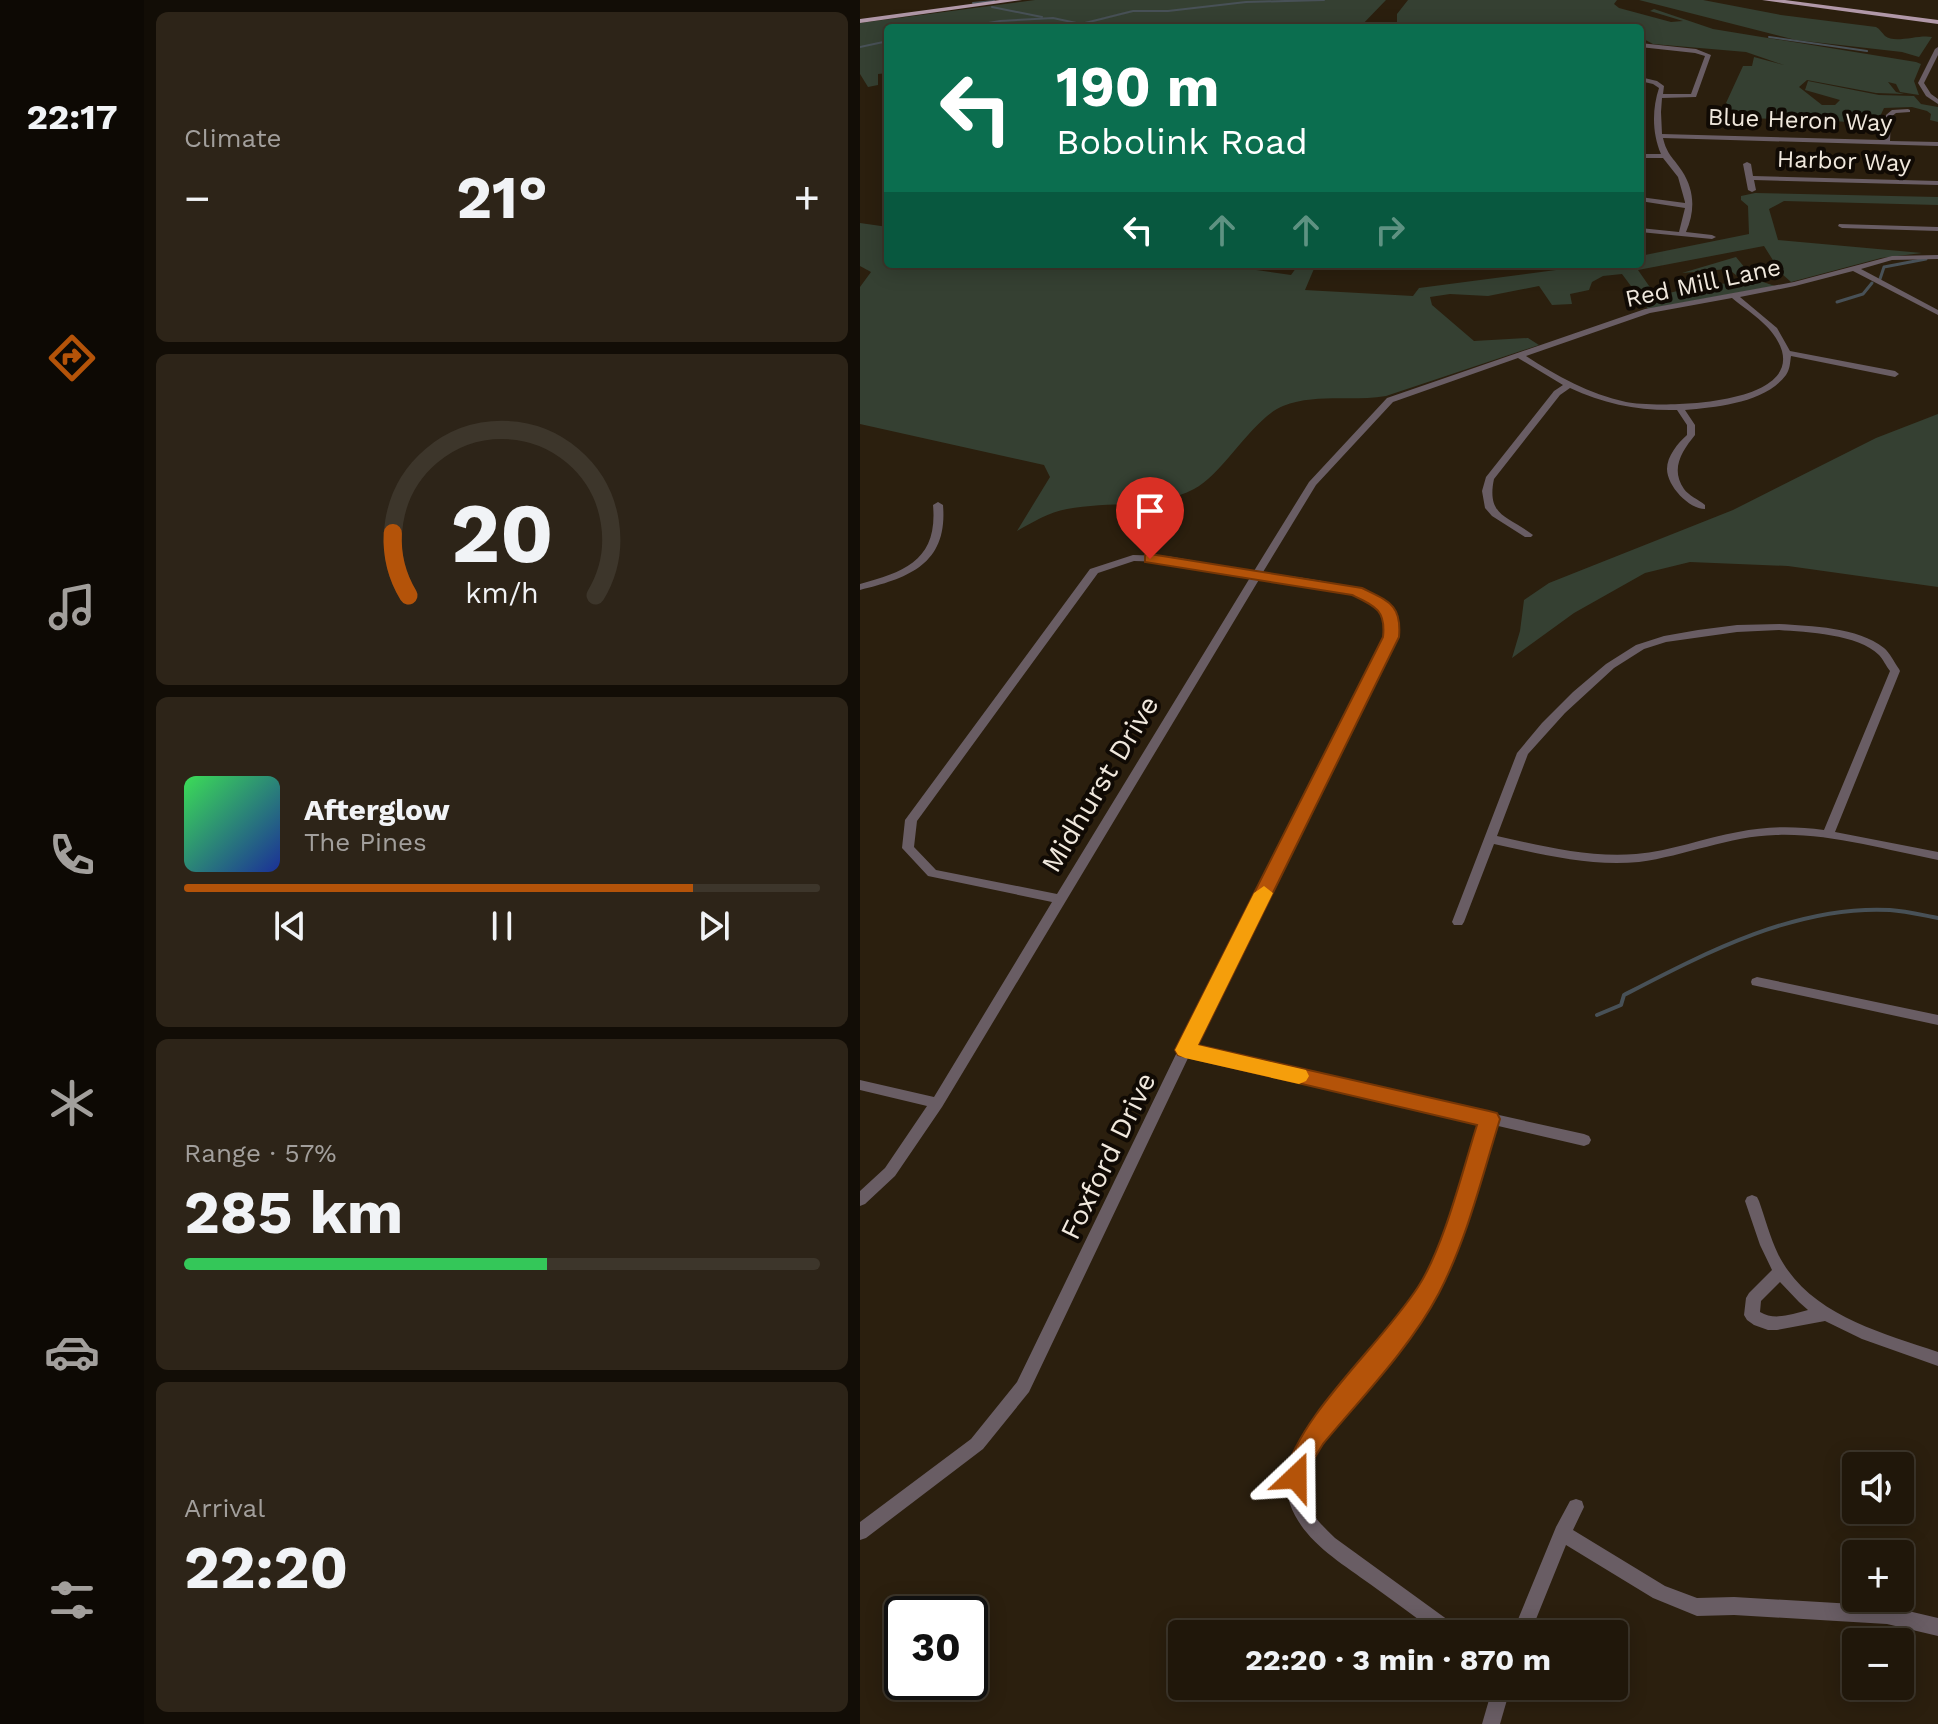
<!DOCTYPE html>
<meta charset="utf-8">
<style>
:root{--surface:#20170a;--page:#2d2418;--text:#f1f3f6;--muted:#a29f9c;--line:#3d362b;--accent:#b45309}
body{margin:0;font-family:"Work Sans",sans-serif;background:var(--page);color:var(--text);height:100vh;display:flex;flex-direction:column;font-size:30px;white-space:nowrap}
*{box-sizing:border-box;margin:0}
p{font-size:26px;color:var(--muted)}
.icon{flex:none;width:44px;height:44px;fill:none;stroke:currentColor;stroke-width:2;stroke-linecap:round;stroke-linejoin:round}
.map{position:relative;flex:1;overflow:hidden}
.panel{display:flex;flex-direction:column;gap:12px;padding:12px;background:#120d06;width:716px}
.panel>*{flex:none}
.guide{position:absolute;left:24px;top:24px;width:760px;height:244px;border-radius:8px;box-shadow:0 4px 20px #0003,0 0 0 2px var(--line);background:#0b6e4f;color:#fff;overflow:hidden}
.tools{position:absolute;left:982px;top:1452px;display:grid;gap:16px}
.tools a{display:grid;place-items:center;width:72px;height:72px;border-radius:8px;background:var(--surface);box-shadow:0 4px 20px #0003,0 0 0 2px var(--line);font-size:40px}
.speed{position:absolute;left:24px;top:1596px;display:flex;gap:16px;font-size:40px;font-weight:700;text-align:center}
.speed>*{display:grid;place-content:center;width:104px;height:104px;border-radius:50%;background:var(--surface);box-shadow:0 4px 20px #0003,0 0 0 2px var(--line);line-height:1}
.speed .limit{border:4px solid #111;border-radius:12px;background:#fff;color:#111}
.pin{position:absolute;display:grid;place-items:center;width:68px;height:68px;color:#fff;margin:-82px -34px;border-radius:50% 50% 50% 0;rotate:-45deg;box-shadow:0 0 8px #0007}
.pin .icon{rotate:45deg}
.me{position:absolute;width:88px;margin:-44px;rotate:23deg;stroke-linejoin:round;filter:drop-shadow(0 0 6px #0008)}
.turn{display:flex;align-items:center;gap:28px;height:168px;padding:0 40px;font-size:36px}
.turn .icon{width:104px;height:104px;stroke-width:2.5}
.turn b{display:block;font-size:56px;line-height:68px}
.lanes{display:flex;align-items:center;height:76px;padding:0 40px;background:#0003;justify-content:center;gap:40px;direction:ltr}
.lanes .off{opacity:.35}
.big{font-size:60px;font-weight:700;line-height:1.1}
.panel .tile{flex:1;display:flex;flex-direction:column;justify-content:center;gap:12px;min-width:0;padding:0 28px;border-radius:12px;background:var(--page)}
.panel .dial{align-items:center;gap:0}
.dial svg{height:208px;overflow:visible;fill:none;stroke:var(--line);stroke-width:7;stroke-linecap:round;text-anchor:middle}
.dial text{fill:var(--text);stroke:none}
.song{display:flex;align-items:center;gap:24px}
.cover{width:96px;height:96px;border-radius:12px;background:linear-gradient(135deg,hsl(130 70% 55%),hsl(230 70% 35%))}
.played{height:8px;border-radius:4px;background:linear-gradient(90deg,var(--accent) 80%,var(--line) 80%)}
.keys{display:flex;justify-content:space-around;direction:ltr}
.heat{display:flex;justify-content:space-between;align-items:center;font-size:44px;direction:ltr}
.charge{height:12px;border-radius:6px;background:linear-gradient(90deg,#34c759 57%,var(--line) 0)}
.trip{position:absolute;left:308px;top:1620px;width:460px;height:80px;border-radius:8px;background:var(--surface);box-shadow:0 4px 20px #0003,0 0 0 2px var(--line);font-weight:700;line-height:80px;text-align:center}
main{display:flex;flex:1;min-height:0}
.dock{display:flex;flex-direction:column;width:144px;justify-content:space-around;align-items:center;background:#0d0904;color:var(--muted)}
.dock .icon{width:56px;height:56px}
.dock .active{color:var(--accent)}
.dock b{font-size:36px;color:var(--text)}
.map>svg:first-child{display:block}
</style>
<main>
<nav class="dock">
<b>22:17</b>
<svg class="icon active" aria-label="directions" viewBox="0 0 24 24"><path d="M12 3l9 9-9 9-9-9zM9 14v-3h6M13 9l2 2-2 2"/></svg>
<svg class="icon" aria-label="music" viewBox="0 0 24 24"><path d="M9 18V5l10-2v13"/><circle cx="6" cy="18" r="3"/><circle cx="16" cy="16" r="3"/></svg>
<svg class="icon" aria-label="phone" viewBox="0 0 24 24"><path d="M5 4h4l2 5-3 2q2 4 5 5l2-3 5 2v4C11 20 4 13 5 4z"/></svg>
<svg class="icon" aria-label="climate" viewBox="0 0 24 24"><path d="M12 3v18M4 7l16 10M4 17L20 7"/></svg>
<svg class="icon" aria-label="car" viewBox="0 0 24 24"><path d="M5 17H2v-5l4-1 3-4h7l3 4 3 1v5h-3M9 17h6M6 11h13"/><circle cx="7" cy="17" r="2"/><circle cx="17" cy="17" r="2"/></svg>
<svg class="icon" aria-label="filters" viewBox="0 0 24 24"><path d="M4 7h16M4 17h16"/><circle cx="9" cy="7" r="2"/><circle cx="15" cy="17" r="2"/></svg>
</nav>
<section class="panel">
<div class="tile"><p>Climate</p>
<div class="heat"><a>−</a><b class="big">21°</b><a>+</a></div>
</div>
<div class="tile dial"><svg viewBox="0 0 100 80">
<path d="M14 69A42 42 0 1 1 86 69"/>
<path d="M14 69A42 42 0 0 1 8 45" stroke="#b45309"/>
<text x="50" y="56" font-size="32" font-weight="700">20</text>
<text x="50" y="72" font-size="11">km/h</text>
</svg></div>
<div class="tile">
<div class="song"><i class="cover"></i><div><b>Afterglow</b><p>The Pines</p></div></div>
<div class="played"></div>
<div class="keys"><svg class="icon" aria-label="previous" viewBox="0 0 24 24"><path d="M18 5L8 12l10 7zM5 5v14"/></svg><svg class="icon" aria-label="pause" viewBox="0 0 24 24"><path d="M8 5v14M16 5v14"/></svg><svg class="icon" aria-label="next" viewBox="0 0 24 24"><path d="M6 5l10 7-10 7zM19 5v14"/></svg></div>
</div>
<div class="tile"><p>Range · 57%</p><b class="big">285 km</b><div class="charge"></div></div>
<div class="tile"><p>Arrival</p><b class="big">22:20</b></div>
</section>
<div class="map">
<svg width="1078" height="1724" viewBox="0 0 1078 1724">
<rect width="100%" height="100%" fill="#2b1f0e"/>
<g fill="#354032">
<polygon points="175,0 526,0 499,28 28,28 28,73 18,74 18,85 8,87 0,74 0,23"/>
<polygon points="548,0 757,0 754,4 759,8 811,22 823,21 790,11 794,9 853,29 1056,62 1061,64 1054,81 1059,95 1040,92 1036,84 1028,82 1036,92 1044,94 1016,93 947,80 939,87 962,105 975,105 980,100 945,90 948,81 1019,95 1054,96 1061,104 1078,107 1078,122 1070,120 1071,114 1067,111 1052,107 1024,108 1017,123 865,117 871,106 866,103 883,66 892,66 894,57 924,65 886,52 793,44 780,37 780,28 624,28 537,22 537,14"/>
<path d="M779,0H843L921,15L1016,27C1020,29 1022,33 1025,36C1035,44 1059,34 1072,37L1059,57L1042,52L936,40Z"/>
<path d="M895,193L1078,197V205L924,201L909,209L918,240L1062,253L1021,258L931,282L921,273L904,246L778,270L796,296L843,285L873,283L880,278L868,269L822,273L876,257L894,279L915,286L788,309L762,274L743,276L732,282L729,290L710,294L712,304L692,305L679,286L628,296L590,294L570,297L572,305L614,341L668,338L679,345L526,396C492,402 457,393 423,406C393,418 363,474 334,489C296,509 248,501 207,509C189,512 173,522 157,531L190,477L184,465L0,424V287L11,272L0,266V223L28,227V264H355L431,275L439,264H456L445,290L553,296L559,288L741,264H780V256L889,234L888,206L881,200V196Z"/>
<polygon points="1078,414 1078,587 928,566 830,562 785,573 714,613 652,658 660,631 664,600 689,583 873,510 1016,438"/>
</g>
<g fill="none" stroke-linecap="round" stroke-linejoin="round">
<g stroke="#485157" stroke-width="2">
<polyline points="113,3 134,1"/>
<polyline points="132,7 182,17"/>
<polyline points="100,28 140,21 193,18 221,24 273,11 308,11 386,2 464,0"/>
<polyline points="909,37 1007,51"/>
<polyline points="0,47 28,41"/>
</g>
<g stroke="#485157" stroke-width="3">
<polyline points="1020,279 1024,267 1066,259"/>
<polyline points="977,302 1003,294 1012,283"/>
</g>
<path stroke="#485157" stroke-width="4" d="M737,1015L761,1005L764,995C845,953 936,905 1030,910C1046,911 1062,915 1078,918"/>
<g fill="#695d64" fill-rule="evenodd">
<path d="M780,43L836,49L851,55L836,97L802,98L801,112L802,134L1023,140L1026,115L1032,110L1048,109L1050,110V112L1036,113L1031,117L1030,141L1078,142V146L803,138C807,155 813,157 822,171C835,191 835,211 826,232L852,235L856,237L852,239L780,232V228L819,232L825,208L780,201V197L825,203V202L818,177L803,158H780V154H801C792,133 792,109 799,88L793,84L780,81V77L797,81L804,86L803,94H831L845,56L835,53L780,47Z"/>
<polygon points="1078,47 1078,55 1064,83 1071,94 1078,99 1078,104 1066,96 1058,83 1075,49"/>
<polygon points="887,162 891,164 893,176 1078,181 1078,185 894,180 896,190 892,192 888,190 883,164"/>
<polygon points="979,224 1078,227 1078,231 982,228 978,226"/>
<path d="M1078,255V259L1032,260L1001,269L1078,310V315L993,271L935,286L880,297L917,328L930,351L1035,371L1039,374L1035,377L931,356C930,363 930,369 926,375C905,403 857,407 825,410L835,425V435C822,451 810,469 824,489C828,495 839,500 845,505V509C829,509 807,486 807,469C807,456 818,443 827,435V425L817,410C779,411 744,404 710,388L700,395L634,479C626,517 649,516 673,535L671,537H665L632,516L625,508L622,491L626,477L694,391L703,385L658,358L533,402L456,485L403,572C435,578 517,583 533,612C537,620 537,629 536,637L333,1047L724,1134L729,1136L731,1140L729,1144L724,1146L634,1125C615,1189 600,1257 563,1313C529,1364 460,1416 445,1476C439,1503 457,1521 475,1538L599,1628L602,1634H578C556,1617 533,1601 510,1584C480,1562 443,1541 430,1504C410,1444 521,1350 553,1303C589,1250 602,1183 621,1122L329,1056L169,1392L123,1449L6,1538L0,1540V1522L111,1439L157,1382L318,1050L526,637C527,616 520,606 501,597L400,578L82,1107L35,1176L5,1204L0,1206V1191L25,1168L67,1106L0,1090V1080L74,1097L192,902L68,876L42,848L45,820L230,569L273,555L307,556L394,571L449,482L527,398L785,309L934,282L1032,256ZM872,298C889,312 915,327 922,351C937,407 797,408 766,402C729,394 697,376 666,356L790,313ZM274,561L307,562L391,576L197,894L76,870L54,847L57,821L238,573Z"/>
<path d="M78,502L83,505C88,564 49,578 0,590V584C46,572 78,559 73,505Z"/>
<path d="M919,624C951,626 998,627 1024,648C1030,653 1034,662 1039,669L1040,671L975,832L1078,852V860C1026,850 969,833 916,835C869,836 825,856 779,862C730,867 681,854 634,844L604,922L602,925H594L592,922L657,753L682,723L713,692L746,664L776,645L804,636L838,630L877,625ZM919,630C947,632 998,634 1019,655C1023,659 1026,666 1030,671L964,830C935,826 907,826 878,832C844,838 811,851 776,854C730,858 682,846 637,836L668,754L705,713L754,668L784,649L806,642L877,632Z"/>
<polygon points="897,977 1078,1015 1078,1025 892,985 891,982 892,979"/>
<path d="M892,1195L897,1197L899,1201C905,1218 910,1237 918,1254C948,1314 1019,1332 1078,1352V1366L1002,1339L965,1321L917,1330H908L894,1325L887,1320L884,1315L886,1298L889,1293L912,1270L900,1245L885,1201L887,1197ZM920,1282L939,1302L948,1310C932,1314 915,1321 900,1312L901,1301Z"/>
<polygon points="716,1499 722,1501 724,1507 713,1530 805,1586 837,1598 874,1597 1027,1606 1078,1618 1078,1636 1027,1624 874,1615 837,1616 793,1598 706,1545 670,1634 652,1634 696,1527 710,1501"/>
<polygon points="633,1686 651,1686 640,1724 622,1724"/>
</g>
<g fill="#b198a8" fill-rule="evenodd">
<polygon points="140,0 162,0 0,23 0,19"/>
<polygon points="902,0 925,0 1078,20 1078,24"/>
</g>
</g>
<path fill="#b45309" stroke="#753606" stroke-width="2" d="M290,554L502,588C528,601 542,604 539,637L338,1045L629,1111L637,1113L640,1119C622,1177 607,1239 579,1293C550,1348 503,1396 463,1444L452,1462L445,1486L436,1489L427,1486L424,1477C441,1412 519,1347 558,1287C584,1247 602,1172 617,1125L318,1055L315,1050L523,637C526,610 515,606 492,595L285,562V555Z"/>
<polygon fill="#f59e0b" points="404,886 413,893 338,1045 446,1070 449,1076 446,1081 439,1084 325,1058 318,1055 315,1050 394,893"/>
<g text-anchor="middle" dominant-baseline="central" stroke-width="8" stroke-linejoin="round" paint-order="stroke">
<g font-size="24" fill="#f0e8dd" stroke="#100a04">
<text transform="translate(940 120) rotate(2)">Blue Heron Way</text>
<text transform="translate(984 161) rotate(2)">Harbor Way</text>
<text transform="translate(843 283) rotate(-12)">Red Mill Lane</text>
</g>
<g font-size="28" fill="#f0e8dd" stroke="#100a04">
<text transform="translate(240 784) rotate(-59)">Midhurst Drive</text>
<text transform="translate(248 1156) rotate(-64)">Foxford Drive</text>
</g>
</g>
</svg>
<div class="tools">
<a><svg class="icon" aria-label="sound" viewBox="0 0 24 24"><path d="M4 9h4l5-4v14l-5-4H4zM17 9q2 3 0 6"/></svg></a>
<a>+</a>
<a>−</a>
</div>
<div class="speed"><div class="limit">30</div></div>
<div class="pin" style="left:290px;top:559px;background:#d93025"><svg class="icon" aria-label="arrive" viewBox="0 0 24 24"><path d="M6 21V4h12l-3 4 3 4H6"/></svg></div>
<svg class="me" style="left:436px;top:1477px" viewBox="-20 -20 40 40"><path d="M0-17L14 15 0 8-14 15z" fill="#b45309" stroke="#fff" stroke-width="4"/></svg>
<div class="trip">22:20 · 3 min · 870 m</div>
<div class="guide">
<div class="turn"><svg class="icon" aria-label="left" viewBox="0 0 24 24"><path d="M17 20v-9H6M10 6l-5 5 5 5"/></svg><div><b>190 m</b>Bobolink Road</div></div>
<div class="lanes"><svg class="icon" aria-label="left" viewBox="0 0 24 24"><path d="M17 20v-9H6M10 6l-5 5 5 5"/></svg><svg class="icon off" aria-label="ahead" viewBox="0 0 24 24"><path d="M12 20V5M6 11l6-6 6 6"/></svg><svg class="icon off" aria-label="ahead" viewBox="0 0 24 24"><path d="M12 20V5M6 11l6-6 6 6"/></svg><svg class="icon off" aria-label="right" viewBox="0 0 24 24"><path d="M7 20v-9h11M14 6l5 5-5 5"/></svg></div>
</div>
</div>
</main>
